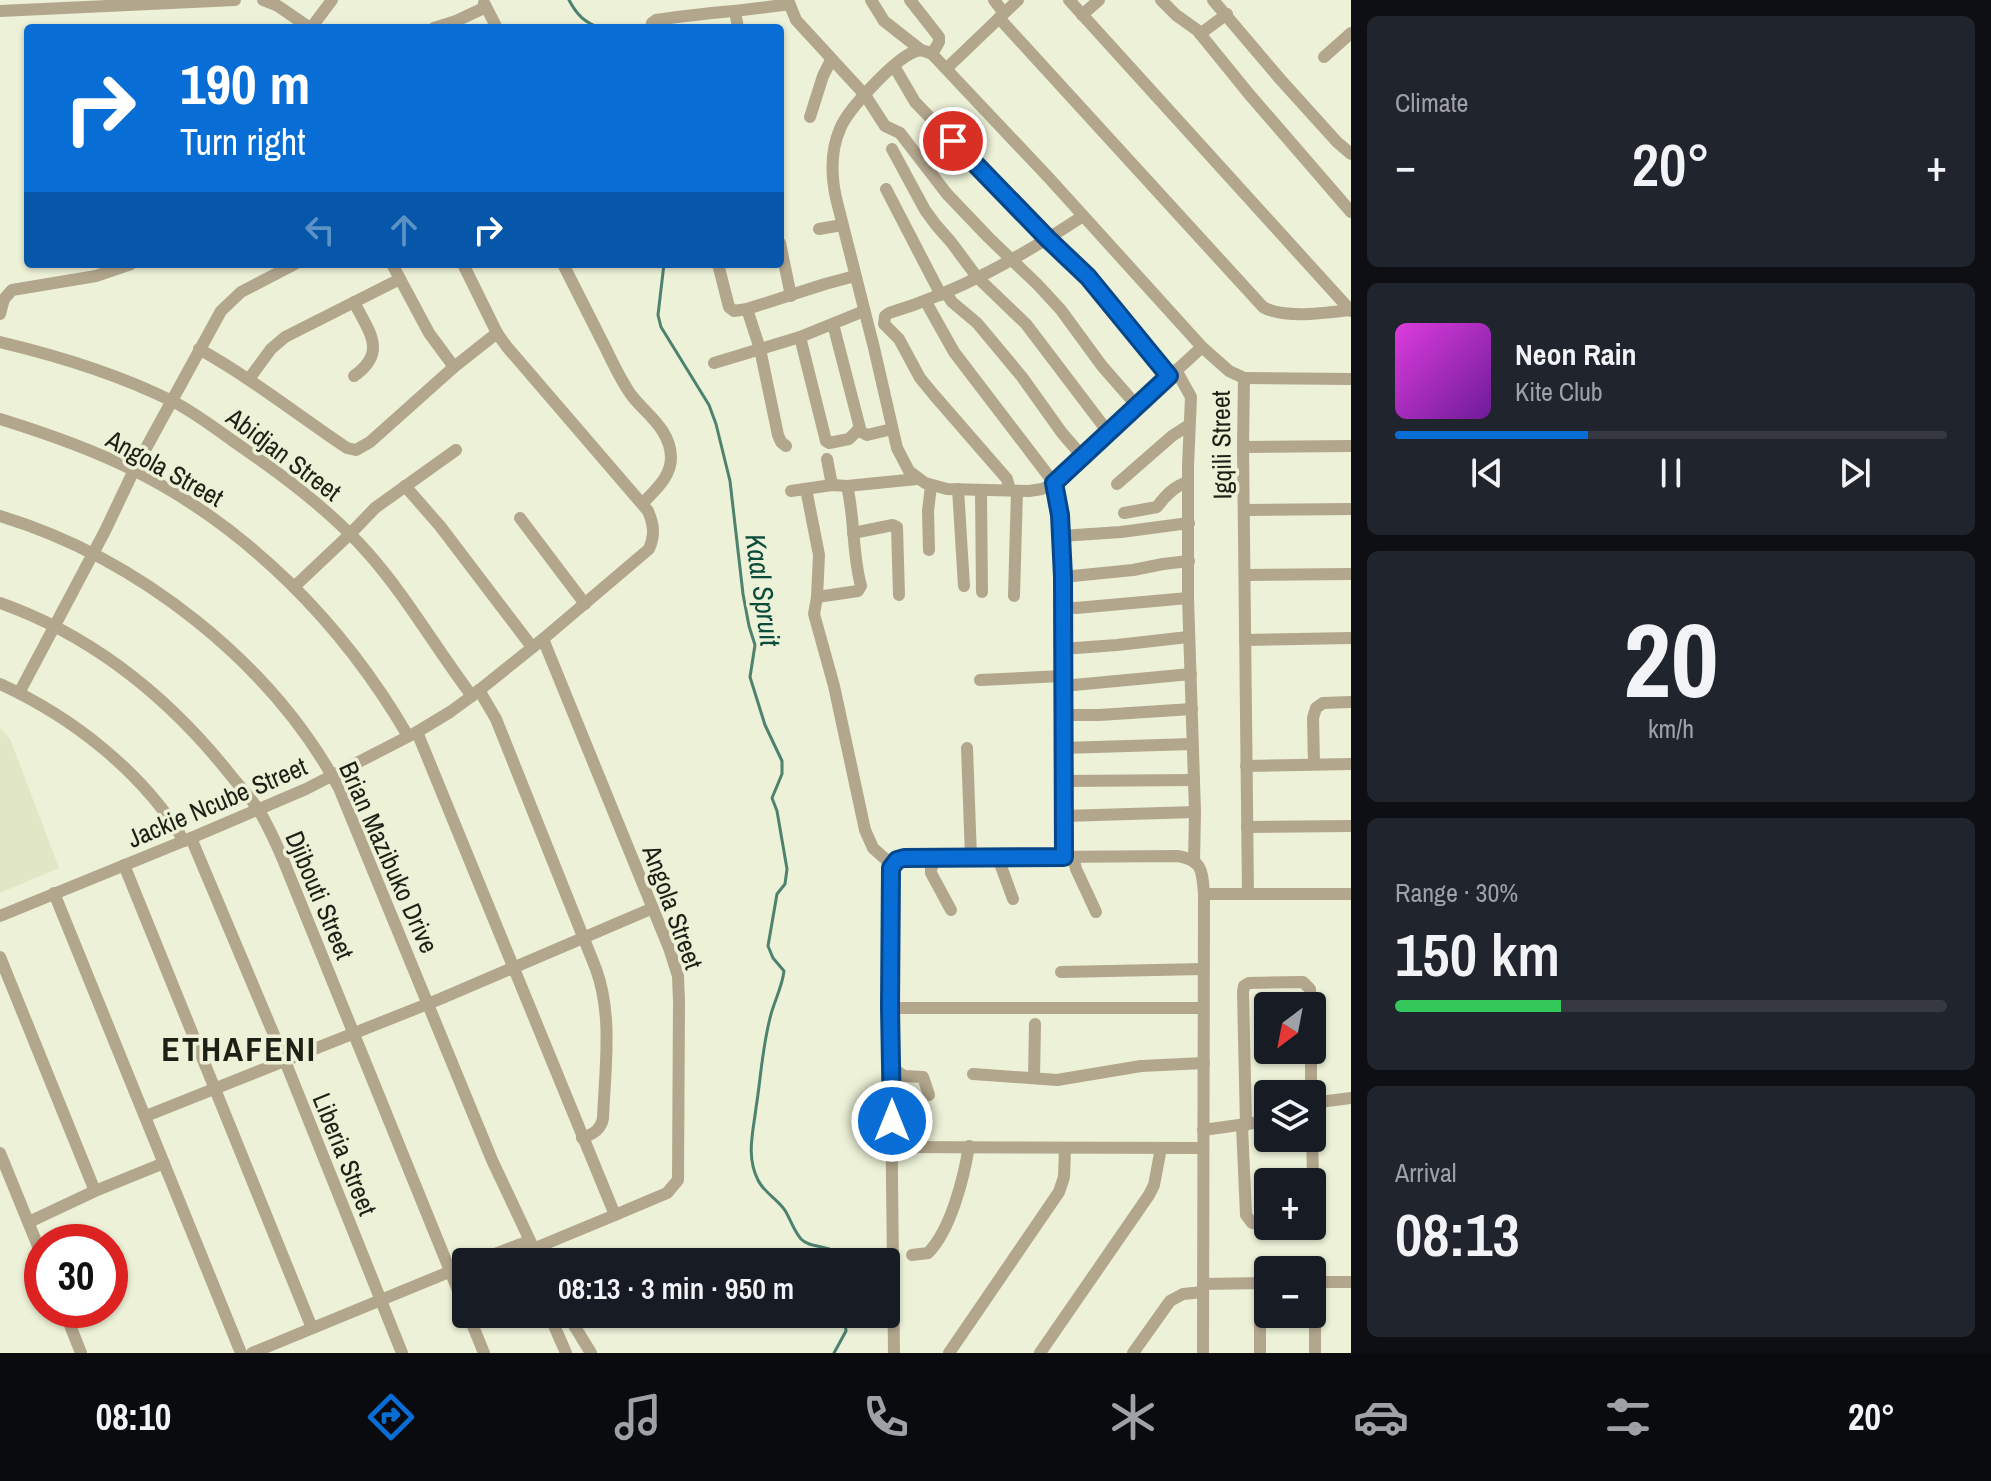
<!DOCTYPE html>
<meta charset="utf-8">
<style>
:root{--surface:#171b24;--page:#20242c;--text:#f1f3f6;--muted:#9ea1a6;--line:#363941;--accent:#086dd5}
body{margin:0;font-family:"Archivo Narrow",sans-serif;background:var(--page);color:var(--text);height:100vh;display:flex;flex-direction:column;font-size:30px;white-space:nowrap}
*{box-sizing:border-box;margin:0}
p{font-size:26px;color:var(--muted)}
.icon{flex:none;width:44px;height:44px;fill:none;stroke:currentColor;stroke-width:2;stroke-linecap:round;stroke-linejoin:round}
.map{position:relative;flex:1;overflow:hidden}
.side{display:flex;flex-direction:column;gap:16px;padding:16px;background:#0d0f14;width:640px}
.side>*{flex:none}
.banner{position:absolute;left:24px;top:24px;width:760px;height:244px;border-radius:8px;box-shadow:0 2px 6px #0004;background:#086dd5;color:#fff;overflow:hidden}
.needle{width:52px;rotate:212deg}
.fabs{position:absolute;left:1254px;top:992px;display:grid;gap:16px}
.fabs a{display:grid;place-items:center;width:72px;height:72px;border-radius:8px;background:var(--surface);box-shadow:0 2px 6px #0004;font-size:40px}
.speed{position:absolute;left:24px;top:1224px;display:flex;gap:16px;font-size:40px;font-weight:700;text-align:center}
.speed>*{display:grid;place-content:center;width:104px;height:104px;border-radius:50%;background:var(--surface);box-shadow:0 2px 6px #0004;line-height:1}
.speed .limit{border:12px solid #d22;background:#fff;color:#111}
.pin{position:absolute;display:grid;place-items:center;width:68px;height:68px;color:#fff;margin:-34px;border:4px solid #fff;border-radius:50%;box-shadow:0 2px 8px #0007}
.me{position:absolute;width:88px;margin:-44px;rotate:0deg;stroke-linejoin:round;filter:drop-shadow(0 0 6px #0008)}
.turn{display:flex;align-items:center;gap:28px;height:168px;padding:0 24px;font-size:36px}
.turn .icon{width:104px;height:104px;stroke-width:2.5}
.turn b{display:block;font-size:56px;line-height:68px}
.lanes{display:flex;align-items:center;height:76px;padding:0 24px;background:#0003;justify-content:center;gap:40px;direction:ltr}
.lanes .off{opacity:.35}
.big{font-size:60px;font-weight:600;line-height:1.1}
.side .card{flex:1;display:flex;flex-direction:column;justify-content:center;gap:12px;min-width:0;padding:0 28px;border-radius:12px;background:var(--page)}
.side .dial{align-items:center;gap:0}
.dial b{font-size:104px;line-height:1}
.song{display:flex;align-items:center;gap:24px}
.cover{width:96px;height:96px;border-radius:12px;background:linear-gradient(135deg,hsl(300 70% 55%),hsl(280 70% 35%))}
.played{height:8px;border-radius:4px;background:linear-gradient(90deg,var(--accent) 35%,var(--line) 35%)}
.keys{display:flex;justify-content:space-around;direction:ltr}
.heat{display:flex;justify-content:space-between;align-items:center;font-size:44px;direction:ltr}
.charge{height:12px;border-radius:6px;background:linear-gradient(90deg,#34c759 30%,var(--line) 0)}
.trip{position:absolute;left:452px;top:1248px;width:448px;height:80px;border-radius:8px;background:var(--surface);box-shadow:0 2px 6px #0004;font-weight:600;line-height:80px;text-align:center}
.tabs{display:flex;height:128px;justify-content:space-around;align-items:center;background:#090b0e;color:var(--muted)}
.tabs .icon{width:56px;height:56px}
.tabs .current{color:var(--accent)}
.tabs b{font-size:36px;color:var(--text)}
main{display:flex;flex:1;min-height:0}
.map>svg:first-child{display:block}
</style>
<main>
<div class="map">
<svg width="1351" height="1353" viewBox="0 0 1351 1353">
<rect width="100%" height="100%" fill="#ecf1d7"/>
<polygon fill="#e1e7c6" points="0,728 10,739 59,868 0,893"/>
<g fill="none" stroke-linecap="round" stroke-linejoin="round">
<g stroke="#4c826e" stroke-width="3">
<path d="M569,0C577,15 584,22 600,28"/>
<path d="M664,264L658,315L661,327L709,405L716,424L730,481L743,594L749,626L755,645L750,677L765,725L782,761V774L772,798L777,811L787,869L785,884L777,894L768,946L773,958L784,971C782,988 774,1001 770,1018C762,1050 761,1076 756,1108C753,1133 746,1156 758,1180C764,1193 779,1200 786,1212C791,1221 794,1231 801,1239C809,1247 819,1245 829,1249C834,1251 838,1258 841,1262"/>
<polyline points="834,1353 846,1331 844,1314"/>
</g>
<g stroke="#b2a68d" stroke-width="12">
<polyline points="263,0 278,6 310,28"/>
<polyline points="788,0 796,20 865,95 885,126 900,133 947,194 989,238 1038,285 1061,310 1102,366 1137,406"/>
<polyline points="871,0 884,21 921,50"/>
<polyline points="910,0 939,37 939,42 932,54"/>
<polyline points="994,0 1004,13"/>
<polyline points="1069,0 1351,311"/>
<polyline points="1161,0 1176,15 1197,30 1249,94 1351,212"/>
<polyline points="1213,0 1280,79 1337,142 1351,154"/>
<polyline points="484,3 497,28"/>
<polyline points="0,11 235,0"/>
<polyline points="735,11 738,28"/>
<polyline points="1082,15 1099,0"/>
<path d="M999,18L1263,307C1283,319 1327,313 1350,310"/>
<polyline points="311,28 332,0"/>
<polyline points="434,28 456,21 486,7"/>
<path d="M651,28L652,23L656,20C700,13 745,11 789,4"/>
<polyline points="1200,34 1227,14"/>
<polyline points="1324,57 1351,33"/>
<polyline points="894,66 915,102 1053,244 1088,277 1169,376"/>
<polyline points="947,68 1018,0"/>
<polyline points="810,117 823,76 831,60"/>
<polyline points="892,149 925,210 936,225 951,242 977,277 1026,324 1108,432"/>
<polyline points="886,189 941,295"/>
<polyline points="819,229 842,225"/>
<polyline points="780,243 791,296"/>
<polyline points="392,264 429,333 454,367"/>
<path d="M563,264C577,292 591,319 605,347C613,363 621,381 632,396C647,415 670,429 671,457C671,477 656,489 643,503"/>
<polyline points="718,264 729,307 734,311 747,309 825,284 855,276"/>
<polyline points="946,293 952,302 977,323 1022,377 1062,433 1075,448 1084,455"/>
<polyline points="926,302 954,352 1054,483 1060,515 1063,577 1064,857"/>
<polyline points="747,309 760,349 778,435 781,442 786,446"/>
<polyline points="0,314 4,299 12,290 96,276 131,264"/>
<polyline points="833,324 861,432 867,435 892,429"/>
<polyline points="800,337 826,441 829,443 849,439 859,429"/>
<path d="M0,342C59,356 118,374 172,401C194,412 213,427 233,441C281,474 330,510 368,553C407,597 437,650 472,696"/>
<path d="M1202,347L1054,483L1042,489L1029,491L947,489L925,483L909,471L897,448L874,348L836,198C831,175 830,152 840,129C847,110 895,59 914,52C921,49 926,51 932,54L1049,178L1202,347L1229,371L1244,378L1243,447L1248,894"/>
<path d="M199,349C251,378 298,415 347,448L356,450L370,442L454,367L497,333"/>
<polyline points="714,363 800,337 864,311"/>
<polyline points="1176,370 1191,397 1188,466 1188,598 1195,812 1194,861"/>
<path d="M354,376C388,352 369,332 354,302"/>
<polyline points="1244,378 1351,379"/>
<polyline points="249,379 271,349 285,337 400,279"/>
<path d="M0,419C45,433 89,448 131,469C247,526 343,624 408,736"/>
<polyline points="1243,447 1351,446"/>
<polyline points="827,459 832,485"/>
<polyline points="1117,484 1172,436 1189,425"/>
<polyline points="405,486 440,526 532,647"/>
<polyline points="806,489 819,555 817,597 814,614 834,686 865,830 873,848 892,865"/>
<polyline points="958,489 964,586"/>
<polyline points="981,490 982,592"/>
<path d="M1010,490L1007,479L934,395L920,378L899,339L884,324L885,316L889,313C959,292 1022,256 1083,216"/>
<polyline points="791,491 832,485 847,486 917,479"/>
<polyline points="1244,510 1351,509"/>
<path d="M1124,513L1157,507C1165,496 1174,486 1188,482"/>
<path d="M0,516C138,558 270,661 339,788L492,1160L540,1262"/>
<polyline points="520,518 585,604"/>
<polyline points="853,533 893,525 897,527 899,595"/>
<polyline points="1061,536 1121,532 1189,523"/>
<polyline points="929,550 928,511 931,486"/>
<polyline points="1245,575 1351,574"/>
<polyline points="1063,577 1133,570 1163,564 1189,561"/>
<polyline points="294,587 349,535 375,508 456,450"/>
<polyline points="1014,596 1017,491"/>
<path d="M817,597L858,591L861,586C852,553 855,519 847,486"/>
<path d="M0,603C93,636 168,697 229,773C239,786 251,798 260,812C269,828 277,845 284,862L466,1310"/>
<polyline points="1062,607 1076,608 1188,598"/>
<polyline points="543,639 669,948 678,976 679,1001 678,1180 667,1193 615,1215"/>
<polyline points="1245,640 1351,638"/>
<polyline points="1062,649 1117,645 1188,637"/>
<polyline points="980,680 1062,676"/>
<path d="M0,684C72,717 143,772 184,841"/>
<polyline points="1063,686 1191,674"/>
<path d="M479,690L496,719L596,969C613,1016 605,1068 603,1118C601,1130 593,1134 582,1138"/>
<polyline points="19,693 105,531 134,470 221,311 241,292 295,264"/>
<polyline points="1065,715 1099,715 1192,709"/>
<polyline points="417,732 615,1215 533,1249"/>
<polyline points="967,748 971,857"/>
<polyline points="1063,748 1192,744"/>
<polyline points="1314,764 1313,718 1316,708 1323,703 1351,702"/>
<polyline points="1246,766 1351,764"/>
<polyline points="1063,781 1194,780"/>
<polyline points="1064,816 1195,812"/>
<polyline points="1247,827 1351,826"/>
<polyline points="191,838 285,1061 402,1353"/>
<polyline points="1073,857 1076,869 1096,912"/>
<polyline points="936,858 931,869 931,873 951,910"/>
<polyline points="998,858 1013,899"/>
<polyline points="124,865 312,1328"/>
<polyline points="54,893 241,1353"/>
<polyline points="1204,894 1351,894"/>
<path d="M0,916L191,838L306,789L417,732L450,712L472,696L543,639L649,549C655,535 654,525 648,511L507,347L497,333L463,264"/>
<polyline points="0,957 95,1191"/>
<polyline points="1061,972 1203,969"/>
<polyline points="890,1008 1203,1008"/>
<polyline points="1311,1050 1311,1094"/>
<polyline points="892,1068 904,1076 923,1077 929,1095"/>
<polyline points="973,1074 1057,1080 1141,1066 1204,1063"/>
<polyline points="1034,1078 1035,1024"/>
<polyline points="1312,1103 1351,1098"/>
<polyline points="146,1116 440,999 653,908"/>
<polyline points="1246,1125 1243,992 1244,986 1249,983 1303,982 1310,989 1311,1006"/>
<polyline points="1242,1126 1246,1215 1252,1223 1268,1225"/>
<polyline points="1203,1130 1268,1121"/>
<polyline points="1312,1137 1314,1213 1312,1221"/>
<polyline points="892,1147 1203,1148"/>
<polyline points="0,1153 42,1256"/>
<polyline points="29,1222 95,1191 164,1163"/>
<path d="M912,1255L928,1253C951,1230 964,1177 969,1146"/>
<polyline points="474,1262 529,1241"/>
<polyline points="1312,1282 1351,1282"/>
<polyline points="1315,1282 1315,1353"/>
<polyline points="1260,1283 1260,1353"/>
<polyline points="1203,1284 1265,1283"/>
<polyline points="64,1310 81,1353"/>
<polyline points="468,1314 484,1353"/>
<polyline points="549,1314 566,1353"/>
<polyline points="567,1314 591,1353"/>
<polyline points="252,1353 466,1265"/>
<path d="M894,1353L890,1008L891,872C892,864 895,859 904,858L1177,856C1203,860 1202,871 1204,894L1203,1353"/>
<polyline points="949,1353 1059,1192 1064,1177 1065,1148"/>
<polyline points="1040,1353 1149,1195 1154,1185 1161,1148"/>
<polyline points="1133,1353 1170,1301 1183,1294 1203,1292"/>
</g>
</g>
<g fill="none" stroke-linecap="round" stroke-linejoin="round">
<g stroke="#05478a" stroke-width="20">
<polyline id="route" points="892,1121 890,1008 891,868 897,860 904,858 1064,857 1063,577 1060,515 1054,483 1169,376 1088,277 1048,239 953,141"/>
</g>
<use href="#route" stroke="#086dd5" stroke-width="14"/>
</g>
<g text-anchor="middle" dominant-baseline="central" stroke-width="7" stroke-linejoin="round" paint-order="stroke">
<g font-size="26" fill="#1e2016" stroke="#ecf1d7">
<text transform="translate(1221 445) rotate(-91)">Igqili Street</text>
<text transform="translate(284 454) rotate(37)">Abidjan Street</text>
<text transform="translate(165 468) rotate(29)">Angola Street</text>
<text transform="translate(217 802) rotate(-23)">Jackie Ncube Street</text>
<text transform="translate(389 857) rotate(66)">Brian Mazibuko Drive</text>
<text transform="translate(320 895) rotate(67)">Djibouti Street</text>
<text transform="translate(673 907) rotate(70)">Angola Street</text>
<text transform="translate(345 1154) rotate(68)">Liberia Street</text>
</g>
<g font-size="28" font-style="italic" fill="#094c3c" stroke="#ecf1d7">
<text transform="translate(763 590) rotate(82)">Kaal Spruit</text>
</g>
<g font-size="34" font-weight="bold" letter-spacing="2" fill="#1e2016" stroke="#ecf1d7">
<text x="239" y="1049">ETHAFENI</text>
</g>
</g>
</svg>
<div class="fabs">
<a><svg class="needle" viewBox="-14 -14 28 28"><path d="M0-13l5 13h-10z" fill="#e53935"/><path d="M0 13l5-13h-10z" fill="#9ea1a6"/></svg></a>
<a><svg class="icon" aria-label="layers" viewBox="0 0 24 24"><path d="M12 4l9 5-9 5-9-5zM3 14l9 5 9-5"/></svg></a>
<a>+</a>
<a>−</a>
</div>
<div class="speed"><div class="limit">30</div></div>
<div class="pin" style="left:953px;top:141px;background:#d93025"><svg class="icon" aria-label="arrive" viewBox="0 0 24 24"><path d="M6 21V4h12l-3 4 3 4H6"/></svg></div>
<svg class="me" style="left:892px;top:1121px" viewBox="-20 -20 40 40"><circle r="17" fill="#086dd5" stroke="#fff" stroke-width="3"/><path d="M0-11L8 9 0 5-8 9z" fill="#fff"/></svg>
<div class="trip">08:13 · 3 min · 950 m</div>
<div class="banner">
<div class="turn"><svg class="icon" aria-label="right" viewBox="0 0 24 24"><path d="M7 20v-9h11M14 6l5 5-5 5"/></svg><div><b>190 m</b>Turn right</div></div>
<div class="lanes"><svg class="icon off" aria-label="left" viewBox="0 0 24 24"><path d="M17 20v-9H6M10 6l-5 5 5 5"/></svg><svg class="icon off" aria-label="ahead" viewBox="0 0 24 24"><path d="M12 20V5M6 11l6-6 6 6"/></svg><svg class="icon" aria-label="right" viewBox="0 0 24 24"><path d="M7 20v-9h11M14 6l5 5-5 5"/></svg></div>
</div>
</div>
<section class="side">
<div class="card"><p>Climate</p>
<div class="heat"><a>−</a><b class="big">20°</b><a>+</a></div>
</div>
<div class="card">
<div class="song"><i class="cover"></i><div><b>Neon Rain</b><p>Kite Club</p></div></div>
<div class="played"></div>
<div class="keys"><svg class="icon" aria-label="previous" viewBox="0 0 24 24"><path d="M18 5L8 12l10 7zM5 5v14"/></svg><svg class="icon" aria-label="pause" viewBox="0 0 24 24"><path d="M8 5v14M16 5v14"/></svg><svg class="icon" aria-label="next" viewBox="0 0 24 24"><path d="M6 5l10 7-10 7zM19 5v14"/></svg></div>
</div>
<div class="card dial"><b>20</b><p>km/h</p></div>
<div class="card"><p>Range · 30%</p><b class="big">150 km</b><div class="charge"></div></div>
<div class="card"><p>Arrival</p><b class="big">08:13</b></div>
</section>
</main>
<nav class="tabs">
<b>08:10</b>
<svg class="icon current" aria-label="directions" viewBox="0 0 24 24"><path d="M12 3l9 9-9 9-9-9zM9 14v-3h6M13 9l2 2-2 2"/></svg>
<svg class="icon" aria-label="music" viewBox="0 0 24 24"><path d="M9 18V5l10-2v13"/><circle cx="6" cy="18" r="3"/><circle cx="16" cy="16" r="3"/></svg>
<svg class="icon" aria-label="phone" viewBox="0 0 24 24"><path d="M5 4h4l2 5-3 2q2 4 5 5l2-3 5 2v4C11 20 4 13 5 4z"/></svg>
<svg class="icon" aria-label="climate" viewBox="0 0 24 24"><path d="M12 3v18M4 7l16 10M4 17L20 7"/></svg>
<svg class="icon" aria-label="car" viewBox="0 0 24 24"><path d="M5 17H2v-5l4-1 3-4h7l3 4 3 1v5h-3M9 17h6M6 11h13"/><circle cx="7" cy="17" r="2"/><circle cx="17" cy="17" r="2"/></svg>
<svg class="icon" aria-label="filters" viewBox="0 0 24 24"><path d="M4 7h16M4 17h16"/><circle cx="9" cy="7" r="2"/><circle cx="15" cy="17" r="2"/></svg>
<b>20°</b>
</nav>
